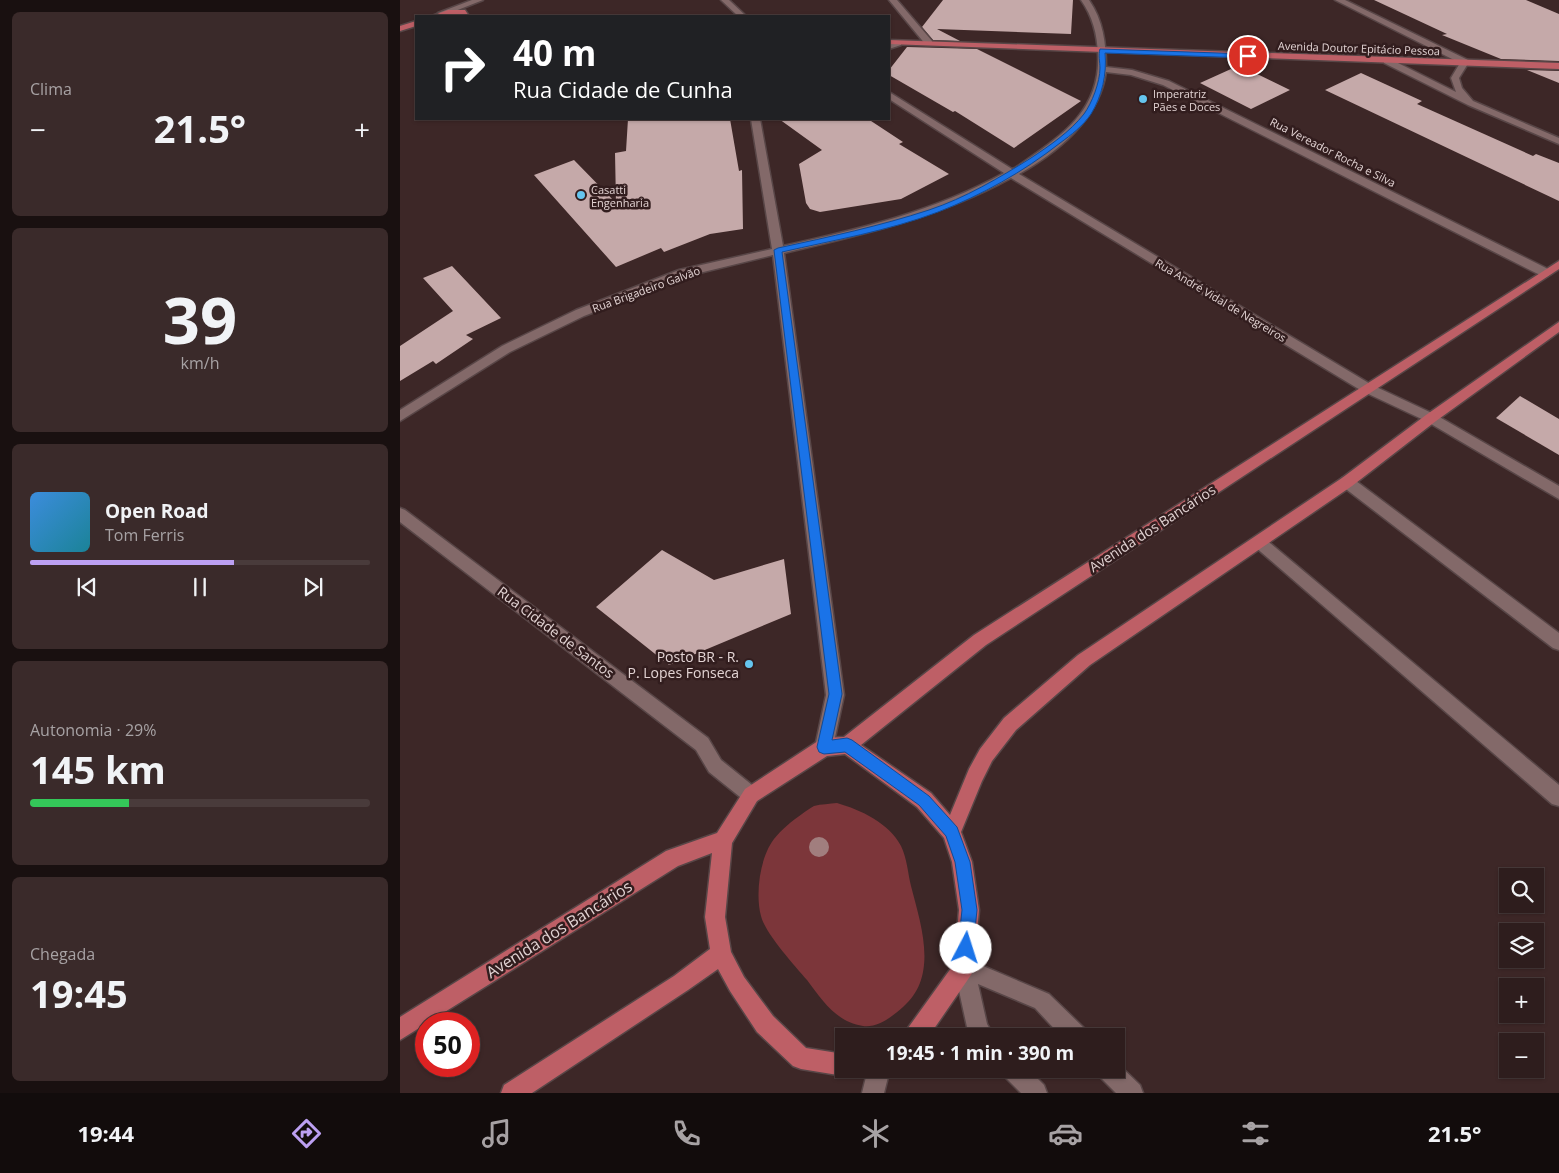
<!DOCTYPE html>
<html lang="pt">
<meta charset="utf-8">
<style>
:root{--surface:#2e1d1d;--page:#3a2a2a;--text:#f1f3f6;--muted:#a7a2a4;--line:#493b3b;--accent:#bca0f2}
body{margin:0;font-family:"Open Sans",sans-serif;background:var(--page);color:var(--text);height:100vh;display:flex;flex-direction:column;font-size:19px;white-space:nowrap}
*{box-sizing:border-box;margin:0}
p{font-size:16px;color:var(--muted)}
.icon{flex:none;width:28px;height:28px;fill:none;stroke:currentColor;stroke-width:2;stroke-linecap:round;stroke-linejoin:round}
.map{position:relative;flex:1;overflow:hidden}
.side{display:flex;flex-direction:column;gap:12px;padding:12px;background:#191010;width:400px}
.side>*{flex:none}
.top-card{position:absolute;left:15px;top:15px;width:475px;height:105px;border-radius:0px;box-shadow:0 1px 4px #0004,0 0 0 1px var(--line);background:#202124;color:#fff;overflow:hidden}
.controls{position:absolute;left:1099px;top:868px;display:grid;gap:10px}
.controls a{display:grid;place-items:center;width:45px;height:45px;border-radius:0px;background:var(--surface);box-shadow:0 1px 4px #0004,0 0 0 1px var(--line);font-size:25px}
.speed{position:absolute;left:15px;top:1012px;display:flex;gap:10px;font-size:25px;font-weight:700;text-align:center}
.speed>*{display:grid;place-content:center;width:65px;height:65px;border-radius:50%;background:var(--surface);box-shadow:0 1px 4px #0004,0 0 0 1px var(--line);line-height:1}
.speed .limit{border:8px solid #d22;background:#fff;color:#111}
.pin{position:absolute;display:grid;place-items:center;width:42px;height:42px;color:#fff;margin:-21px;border:2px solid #fff;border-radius:50%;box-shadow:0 1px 5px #0007}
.me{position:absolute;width:55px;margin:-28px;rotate:5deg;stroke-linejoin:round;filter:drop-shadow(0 0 4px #0008)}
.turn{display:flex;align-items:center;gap:18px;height:105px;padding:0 15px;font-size:22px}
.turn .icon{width:65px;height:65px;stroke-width:2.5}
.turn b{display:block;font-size:35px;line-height:42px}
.big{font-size:38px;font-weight:700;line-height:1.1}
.side .card{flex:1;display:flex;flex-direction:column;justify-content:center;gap:8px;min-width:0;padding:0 18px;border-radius:8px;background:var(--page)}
.side .dial{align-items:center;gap:0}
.dial b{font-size:65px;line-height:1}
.song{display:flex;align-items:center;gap:15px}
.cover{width:60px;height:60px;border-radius:8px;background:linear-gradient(135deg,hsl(210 70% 55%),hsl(190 70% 35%))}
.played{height:5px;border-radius:2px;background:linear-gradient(90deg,var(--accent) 60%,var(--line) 60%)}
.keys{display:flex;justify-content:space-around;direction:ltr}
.heat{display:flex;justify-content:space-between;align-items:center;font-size:28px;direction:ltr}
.charge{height:8px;border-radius:4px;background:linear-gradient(90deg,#34c759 29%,var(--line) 0)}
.trip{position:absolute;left:435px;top:1028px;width:290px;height:50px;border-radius:0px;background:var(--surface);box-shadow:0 1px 4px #0004,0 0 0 1px var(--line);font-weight:700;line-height:50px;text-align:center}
.tabs{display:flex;height:80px;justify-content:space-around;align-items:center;background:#120c0c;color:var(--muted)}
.tabs .icon{width:35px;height:35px}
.tabs .on{color:var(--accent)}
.tabs b{font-size:22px;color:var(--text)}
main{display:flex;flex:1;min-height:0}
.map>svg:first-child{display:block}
</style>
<main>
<section class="side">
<div class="card"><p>Clima</p>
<div class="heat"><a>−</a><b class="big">21.5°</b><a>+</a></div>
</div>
<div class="card dial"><b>39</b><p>km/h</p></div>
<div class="card">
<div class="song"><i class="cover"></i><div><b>Open Road</b><p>Tom Ferris</p></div></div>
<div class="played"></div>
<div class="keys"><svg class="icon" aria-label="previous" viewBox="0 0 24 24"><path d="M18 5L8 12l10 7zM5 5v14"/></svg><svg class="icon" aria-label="pause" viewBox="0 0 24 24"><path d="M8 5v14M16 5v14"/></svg><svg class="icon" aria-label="next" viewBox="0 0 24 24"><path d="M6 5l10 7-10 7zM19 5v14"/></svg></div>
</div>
<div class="card"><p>Autonomia · 29%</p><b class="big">145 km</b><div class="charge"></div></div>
<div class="card"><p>Chegada</p><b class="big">19:45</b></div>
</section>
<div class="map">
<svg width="1159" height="1093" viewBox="0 0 1159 1093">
<rect width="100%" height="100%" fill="#3d2727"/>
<path fill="#7c363a" d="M437,803C461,810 489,823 501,846C507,858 508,874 511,886C521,925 539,976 503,1007C493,1016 478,1028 463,1026C436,1022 422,1000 407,980C394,965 365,933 361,916C355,894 360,857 374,839C381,830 392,821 402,814C406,811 410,808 414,806C421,804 430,804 437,803Z"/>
<g fill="#c5a9a9">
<polygon points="543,0 673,0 671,34 537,29 560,41 533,40 522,27"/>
<polygon points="974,0 1126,0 1159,14 1159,61 1101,59 1042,35 1047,34"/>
<polygon points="507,47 577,49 681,101 614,148 555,111 553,112 489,75 489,70"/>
<polygon points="831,69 842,75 851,71 890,90 851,109 800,83"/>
<polygon points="1127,70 1159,71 1159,83"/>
<polygon points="961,73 1022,101 1017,104 1133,156 1136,154 1159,163 1159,201 925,90"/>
<polygon points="228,119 330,119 339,171 342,170 343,229 310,234 264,252 261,248 216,267 134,175 174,160 216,203 215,153 226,151"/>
<polygon points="379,119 468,119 503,142 499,144 549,174 501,199 420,212 410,209 406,203 399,164 422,150"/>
<polygon points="52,266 101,318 66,335 73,339 36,364 33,361 0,381 0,346 53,311 23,278"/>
<polygon points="1120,396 1159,419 1159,455 1096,418"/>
<polygon points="262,550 314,580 384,559 391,614 269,665 196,607"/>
</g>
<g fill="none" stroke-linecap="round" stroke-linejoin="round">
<g stroke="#584647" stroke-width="3">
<g id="minor">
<polygon points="72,0 83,0 45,15 38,13"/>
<polygon points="321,0 329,0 346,16 338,16"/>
<polygon points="489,0 497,0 532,41 532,45 526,45"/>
<path d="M681,0H689C703,20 706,43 706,67L732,70L769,81L1150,270L1152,273L1146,277L1142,276L763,85L731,75L706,72C699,119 658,152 619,174L972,385L1036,415L1159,486V499L1026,421L962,391L611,178C540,217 462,235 384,253L444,695L433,747L430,753L424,756L418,753L415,747L426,695L373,255L287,276L184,316L110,352L0,421V410L102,346L176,310L279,270L372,249L351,119H360L383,246C460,229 535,211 604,173L489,99V92L612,169L615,168C658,138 701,113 698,54C697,34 693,17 681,0Z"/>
<polygon points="935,0 945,0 1068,60 1069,62 1059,78 1062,88 1073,101 1159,138 1159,144 1068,105 984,63 984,59 990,59 1056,92 1051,78 1060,63"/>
<polygon points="498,41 501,41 501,45 489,49 489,44"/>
<polygon points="947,476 952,478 1159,633 1159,650 1153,648 942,486 940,482 942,478"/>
<polygon points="0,508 5,510 308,738 321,760 357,789 360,795 357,801 351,804 345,801 309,772 296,750 0,522"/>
<polygon points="859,536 864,538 1159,785 1159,806 1152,804 854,546 852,542 854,538"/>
<polygon points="564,958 649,994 684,1028 687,1036 661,1036 635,1008 578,984 587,1024 594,1036 569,1036 554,968 557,961"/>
<polygon points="716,1062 740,1085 743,1093 716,1093 700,1077 697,1069 716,1069"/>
<polygon points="468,1069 490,1069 484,1093 462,1093"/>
<polygon points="602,1069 628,1069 644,1085 647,1093 621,1093 605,1077"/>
</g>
</g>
<g stroke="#584647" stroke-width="3">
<g id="major">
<polygon points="48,10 65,10 69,16 61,16 60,14 32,16"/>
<polygon points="16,21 16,26 0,31 0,26"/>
<polygon points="489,40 1159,63 1159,69 489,44"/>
<polygon points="1159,261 1159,269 586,645 461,745 531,793 550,815 569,769 580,749 604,718 678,655 942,478 1026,415 1159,322 1159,332 1036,421 952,486 690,665 616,730 592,761 582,781 561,832 572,862 579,910 574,968 571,975 529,1036 505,1036 508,1028 554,964 559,910 552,862 544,838 517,807 445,754 427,756 357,801 332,843 325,917 331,952 344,977 373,1016 406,1048 444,1054 444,1069 453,1069 452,1073 444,1076 401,1069 393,1066 357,1032 330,991 318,969 288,990 132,1093 101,1093 104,1085 274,976 310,949 305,917 312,853 278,866 0,1040 0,1017 266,851 317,833 345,789 418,741 424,738 444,737 574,635"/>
</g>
</g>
<use href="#minor" fill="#836969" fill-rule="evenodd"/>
<use href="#major" fill="#be5f66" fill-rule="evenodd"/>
</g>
<circle fill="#a17e7e" cx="419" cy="847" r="10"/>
<path fill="#1a73e8" stroke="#114b97" d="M700,49L848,54L851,56L848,58L705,53C707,74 702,96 691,114C683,126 671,135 660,143C623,172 582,195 538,212C488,231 434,240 382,252L442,694L432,740L447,738L452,740L529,796L557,827L570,862L577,910L573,948L571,954L566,956L560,954L558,948L562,910L555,862L546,836L519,805L445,752L424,754L419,752L417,747L429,694L374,250L378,248C429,237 480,226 529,210C565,198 599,178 631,158C649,146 670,132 684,114C692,103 700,82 700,68C700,62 698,55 700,49Z"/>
<g fill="#65c5ee" stroke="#321d1e" stroke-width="2">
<circle cx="743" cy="99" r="5"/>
<circle cx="181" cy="195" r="5"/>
<circle cx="349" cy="664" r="5"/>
</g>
<g text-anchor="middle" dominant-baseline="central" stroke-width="5" stroke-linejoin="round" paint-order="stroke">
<g font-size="11" fill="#e2d3d3" stroke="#321d1e">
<text transform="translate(959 48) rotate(2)">Avenida Doutor Epitácio Pessoa</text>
<text transform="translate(933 152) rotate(27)">Rua Vereador Rocha e Silva</text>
<text transform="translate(246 289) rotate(-20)">Rua Brigadeiro Galvão</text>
<text transform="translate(821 300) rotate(31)">Rua André Vidal de Negreiros</text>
</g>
<g font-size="11" fill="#e2d3d3" stroke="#321d1e" text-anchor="start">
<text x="753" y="93">Imperatriz<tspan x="753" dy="13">Pães e Doces</tspan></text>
<text x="191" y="189">Casatti<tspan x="191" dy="13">Engenharia</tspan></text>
</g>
<g font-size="14" fill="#e2d3d3" stroke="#321d1e">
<text transform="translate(752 528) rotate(-33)">Avenida dos Bancários</text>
<text transform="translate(156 632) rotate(37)">Rua Cidade de Santos</text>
</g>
<g font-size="14" fill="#e2d3d3" stroke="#321d1e" text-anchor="end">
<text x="339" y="656">Posto BR - R.<tspan x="339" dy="16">P. Lopes Fonseca</tspan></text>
</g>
<g font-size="16" fill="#e2d3d3" stroke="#321d1e">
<text transform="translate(159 929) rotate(-32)">Avenida dos Bancários</text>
</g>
</g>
</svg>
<div class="controls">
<a><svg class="icon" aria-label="search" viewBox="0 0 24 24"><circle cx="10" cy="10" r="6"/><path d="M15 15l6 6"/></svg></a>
<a><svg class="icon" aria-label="layers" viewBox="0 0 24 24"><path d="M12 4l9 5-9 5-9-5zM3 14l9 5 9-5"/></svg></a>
<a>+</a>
<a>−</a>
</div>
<div class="speed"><div class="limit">50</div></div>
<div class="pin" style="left:848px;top:56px;background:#d93025"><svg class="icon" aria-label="arrive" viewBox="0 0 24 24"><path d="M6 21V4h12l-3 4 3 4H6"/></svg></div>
<svg class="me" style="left:566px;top:948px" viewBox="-20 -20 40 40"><circle r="19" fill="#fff"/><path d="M0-13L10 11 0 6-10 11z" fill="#1a73e8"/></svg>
<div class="trip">19:45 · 1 min · 390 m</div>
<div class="top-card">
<div class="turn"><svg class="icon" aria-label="right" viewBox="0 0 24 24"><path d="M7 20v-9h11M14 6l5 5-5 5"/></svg><div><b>40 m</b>Rua Cidade de Cunha</div></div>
</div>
</div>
</main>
<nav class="tabs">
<b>19:44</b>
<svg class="icon on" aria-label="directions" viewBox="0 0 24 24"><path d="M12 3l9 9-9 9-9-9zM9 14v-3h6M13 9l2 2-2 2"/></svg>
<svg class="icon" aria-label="music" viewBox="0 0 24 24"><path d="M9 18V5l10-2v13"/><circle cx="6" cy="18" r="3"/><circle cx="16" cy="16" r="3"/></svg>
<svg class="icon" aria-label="phone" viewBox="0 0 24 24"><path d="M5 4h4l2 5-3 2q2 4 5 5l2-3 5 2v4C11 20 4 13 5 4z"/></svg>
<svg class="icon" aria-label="climate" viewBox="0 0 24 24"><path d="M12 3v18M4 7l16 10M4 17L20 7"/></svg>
<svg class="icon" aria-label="car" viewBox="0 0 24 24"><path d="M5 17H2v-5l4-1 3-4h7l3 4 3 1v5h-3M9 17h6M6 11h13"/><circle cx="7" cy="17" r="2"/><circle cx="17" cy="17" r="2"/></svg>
<svg class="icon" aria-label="filters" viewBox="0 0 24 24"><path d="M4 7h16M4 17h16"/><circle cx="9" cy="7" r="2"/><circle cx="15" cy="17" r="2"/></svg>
<b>21.5°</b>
</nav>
